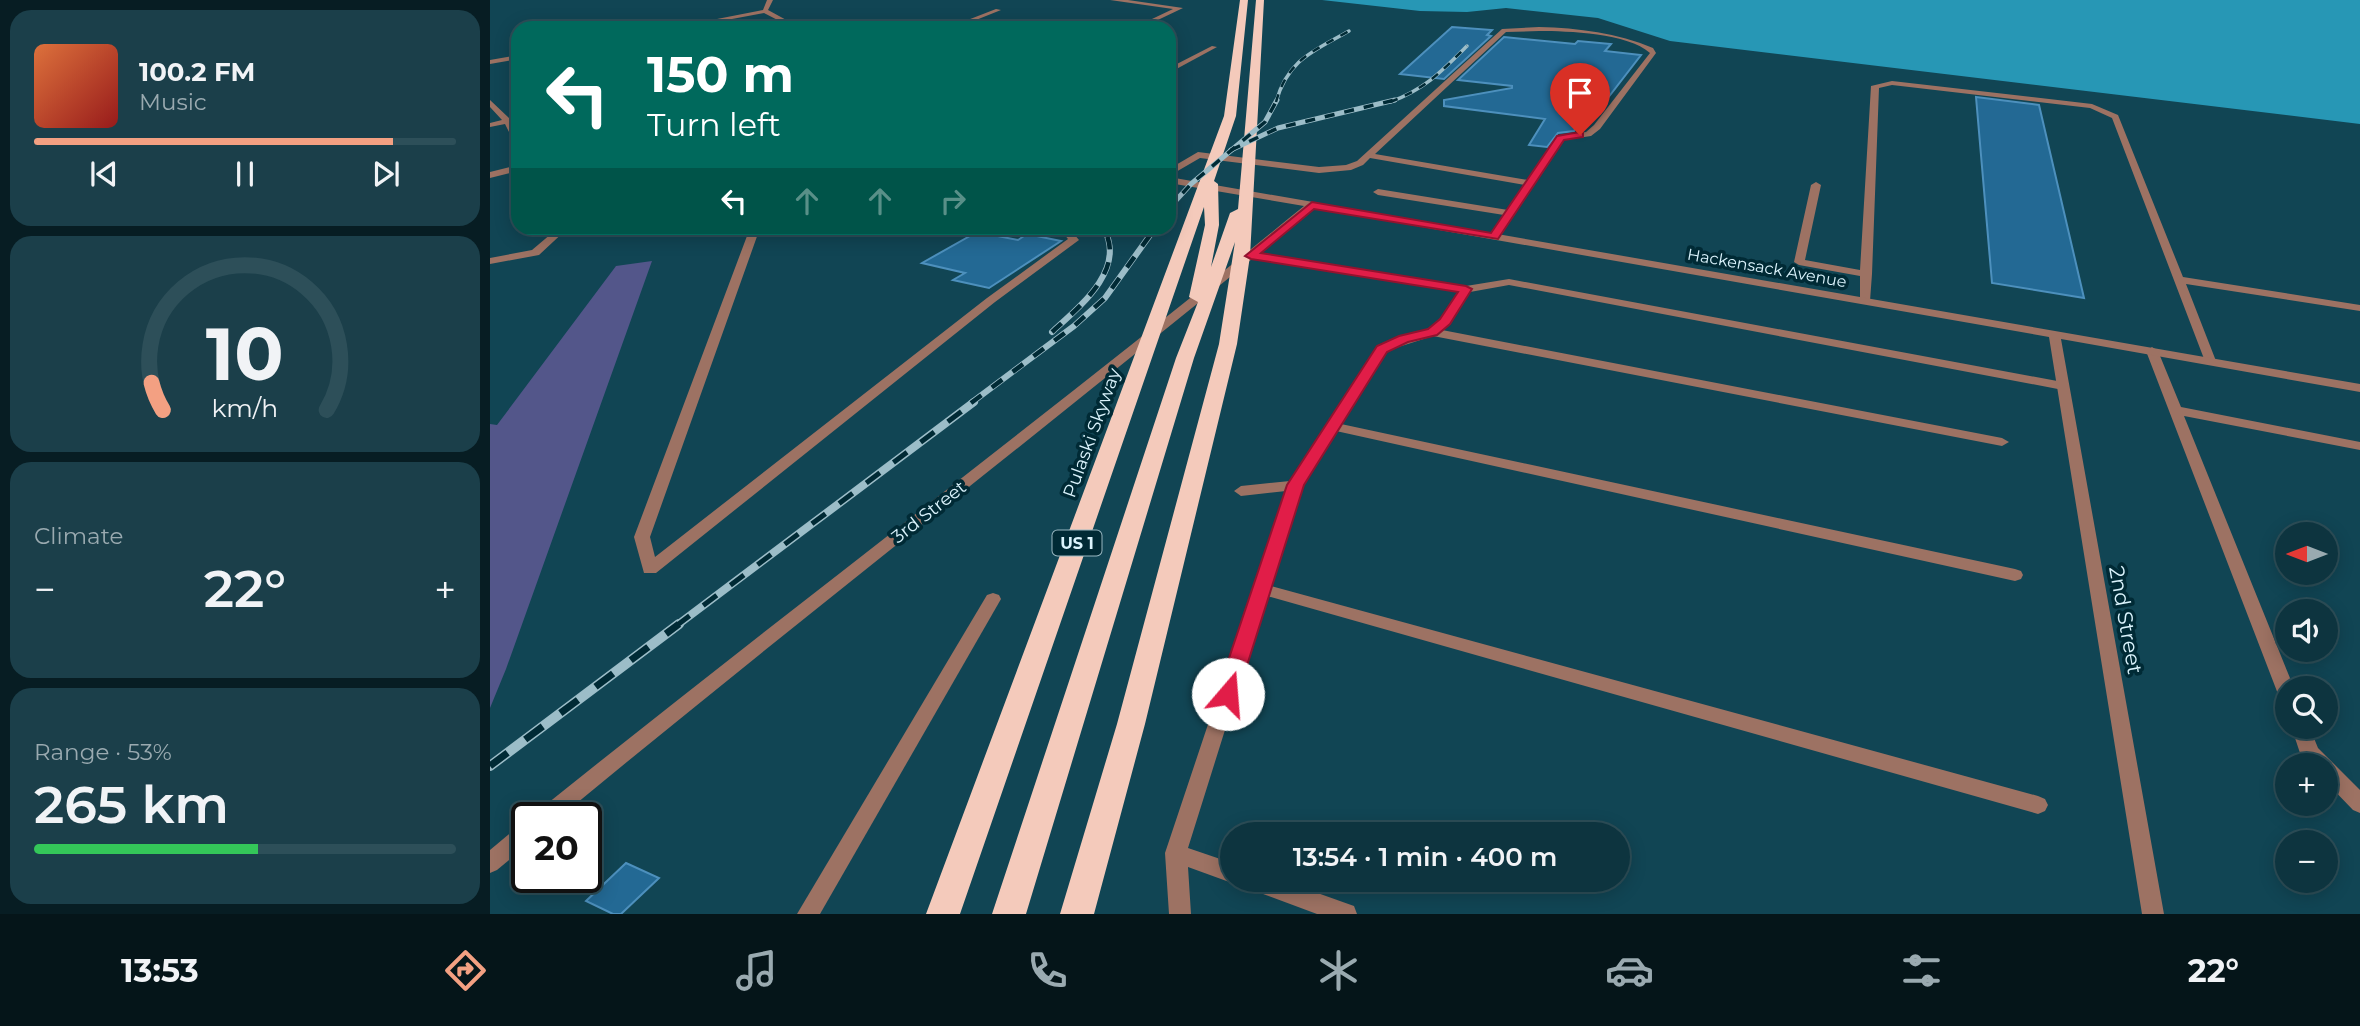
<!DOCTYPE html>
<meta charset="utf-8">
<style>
:root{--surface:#0d343f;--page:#1b3f4a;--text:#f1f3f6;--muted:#9aaab0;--line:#2d4f59;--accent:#f3a082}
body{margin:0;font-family:Montserrat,sans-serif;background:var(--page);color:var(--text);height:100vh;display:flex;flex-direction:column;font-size:26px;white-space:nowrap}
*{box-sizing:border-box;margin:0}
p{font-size:23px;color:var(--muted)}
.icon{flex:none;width:38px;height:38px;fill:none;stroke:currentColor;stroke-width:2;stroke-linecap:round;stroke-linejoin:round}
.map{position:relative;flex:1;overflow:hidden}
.panel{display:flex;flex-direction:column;gap:10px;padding:10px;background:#071d23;width:490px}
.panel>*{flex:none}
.hud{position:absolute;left:21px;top:21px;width:665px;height:214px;border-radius:21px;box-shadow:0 4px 18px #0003,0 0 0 2px var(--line);background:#00695c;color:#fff;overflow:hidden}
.needle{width:46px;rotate:270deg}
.buttons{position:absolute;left:1785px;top:522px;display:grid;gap:14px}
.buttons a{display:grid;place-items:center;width:63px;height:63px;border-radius:50%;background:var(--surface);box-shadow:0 4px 18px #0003,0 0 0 2px var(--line);font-size:35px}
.speed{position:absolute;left:21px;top:802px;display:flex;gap:14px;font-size:35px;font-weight:700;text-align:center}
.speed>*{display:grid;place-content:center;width:91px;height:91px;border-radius:50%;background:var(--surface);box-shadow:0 4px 18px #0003,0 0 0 2px var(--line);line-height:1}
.speed .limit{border:4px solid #111;border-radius:10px;background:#fff;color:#111}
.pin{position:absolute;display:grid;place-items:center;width:60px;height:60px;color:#fff;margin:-72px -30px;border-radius:50% 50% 50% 0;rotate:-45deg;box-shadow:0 0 7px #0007}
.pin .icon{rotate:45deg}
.me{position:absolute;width:77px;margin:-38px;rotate:18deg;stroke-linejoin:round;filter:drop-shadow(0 0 5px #0008)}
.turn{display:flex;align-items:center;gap:24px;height:147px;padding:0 21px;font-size:32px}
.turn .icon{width:91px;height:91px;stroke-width:2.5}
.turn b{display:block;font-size:49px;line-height:60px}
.lanes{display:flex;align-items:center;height:66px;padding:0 21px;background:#0003;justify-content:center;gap:35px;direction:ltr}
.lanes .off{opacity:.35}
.big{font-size:52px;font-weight:600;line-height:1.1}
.panel .tile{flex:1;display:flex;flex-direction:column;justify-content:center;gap:10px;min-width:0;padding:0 24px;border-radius:21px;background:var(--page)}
.panel .dial{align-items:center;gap:0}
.dial svg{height:182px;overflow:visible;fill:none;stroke:var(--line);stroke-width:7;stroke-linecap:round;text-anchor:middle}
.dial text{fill:var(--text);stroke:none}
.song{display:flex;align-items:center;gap:21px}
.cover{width:84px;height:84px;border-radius:10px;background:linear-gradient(135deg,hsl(20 70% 55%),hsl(0 70% 35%))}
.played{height:7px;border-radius:4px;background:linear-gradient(90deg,var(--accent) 85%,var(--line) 85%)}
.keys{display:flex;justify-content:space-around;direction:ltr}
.heat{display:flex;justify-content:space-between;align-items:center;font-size:38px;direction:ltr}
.charge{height:10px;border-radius:5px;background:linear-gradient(90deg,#34c759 53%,var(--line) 0)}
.trip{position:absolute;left:730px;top:822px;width:410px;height:70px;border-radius:35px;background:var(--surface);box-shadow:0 4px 18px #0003,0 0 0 2px var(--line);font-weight:600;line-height:70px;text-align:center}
.tabs{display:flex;height:112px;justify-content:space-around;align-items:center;background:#051519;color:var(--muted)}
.tabs .icon{width:49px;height:49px}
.tabs .current{color:var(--accent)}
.tabs b{font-size:32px;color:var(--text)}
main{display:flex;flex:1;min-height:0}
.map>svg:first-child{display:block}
</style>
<main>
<section class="panel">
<div class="tile">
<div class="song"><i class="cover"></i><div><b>100.2 FM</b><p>Music</p></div></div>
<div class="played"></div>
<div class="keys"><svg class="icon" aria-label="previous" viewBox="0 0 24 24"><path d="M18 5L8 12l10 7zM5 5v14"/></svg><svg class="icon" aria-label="pause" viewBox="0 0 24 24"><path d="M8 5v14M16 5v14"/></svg><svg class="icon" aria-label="next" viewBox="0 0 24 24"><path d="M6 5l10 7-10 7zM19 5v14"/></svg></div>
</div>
<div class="tile dial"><svg viewBox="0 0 100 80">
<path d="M14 69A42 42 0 1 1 86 69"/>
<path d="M14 69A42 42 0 0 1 9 57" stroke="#f3a082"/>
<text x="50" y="56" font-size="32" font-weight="700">10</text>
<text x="50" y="72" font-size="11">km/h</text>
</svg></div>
<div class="tile"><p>Climate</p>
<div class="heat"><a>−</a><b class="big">22°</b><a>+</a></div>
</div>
<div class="tile"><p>Range · 53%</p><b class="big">265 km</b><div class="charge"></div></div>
</section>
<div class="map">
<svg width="1870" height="914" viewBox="0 0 1870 914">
<rect width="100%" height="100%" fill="#114554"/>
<polygon fill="#53568a" points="162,261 16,669 0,708 0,424 7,425 126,266"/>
<polygon fill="#2797b5" points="832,0 1870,0 1870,124 1180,41 1108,18 1016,8 977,12 930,11"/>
<g fill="#236994" stroke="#4d90bd" stroke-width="2">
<polygon points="962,27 1002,30 997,35 1001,36 954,79 910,74"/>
<polygon points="1014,37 1085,44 1088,41 1121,44 1115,51 1151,55 1097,125 1088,124 1084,131 1068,133 1057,147 1039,145 1055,119 954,106 954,100 1022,88 1022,86 968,80"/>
<polygon points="1486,97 1549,105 1594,298 1502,283"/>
<polygon points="487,232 528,240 537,234 571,241 499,288 463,280 475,273 432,263"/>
<polygon points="136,863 169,878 131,914 123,914 96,901"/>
</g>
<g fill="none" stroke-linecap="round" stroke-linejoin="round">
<g fill="#9d7263" fill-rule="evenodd">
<polygon points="277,0 283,0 278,10 311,28 303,28 274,13 194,28 181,28 273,10"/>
<polygon points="620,0 638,0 693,8 651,28 643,28 683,9"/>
<path d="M1049,27C1089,28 1127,33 1163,48L1166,53L1110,129L1101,136L1074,140L1008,239L999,237L1014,215L888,195L883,192L888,189L1018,210L1035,185L880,158L873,165L861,170L829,173L710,158L679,176V169L708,152L829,167L856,165L867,161L1012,29ZM1049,31C1078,31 1138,33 1160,53L1104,125L1096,132L1068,136L1038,180L885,154L1016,32Z"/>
<polygon points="722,46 727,47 679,73 679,68"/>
<polygon points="28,55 28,59 0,64 0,60"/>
<polygon points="1402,81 1602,104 1628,115 1693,277 1870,305 1870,311 1696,284 1726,361 1724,364 1716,364 1622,118 1600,108 1402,85 1389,88 1382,274 1380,301 1374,304 1370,303 1370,276 1309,265 1304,262 1321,185 1326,182 1331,185 1315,260 1370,270 1381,86"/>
<polygon points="0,100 19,118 28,117 28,121 22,123 28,134 28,145 24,142 15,124 0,127 0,123 12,120 0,107"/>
<polygon points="28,165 28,171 0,178 0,172"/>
<polygon points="68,228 78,228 49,255 0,264 0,258 42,250"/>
<polygon points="260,228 270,228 160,537 165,557 497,298 578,239 569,228 579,228 589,240 505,302 166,573 154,573 144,537"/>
<polygon points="761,253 976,286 1019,279 1578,383 1579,386 1578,389 1573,390 1019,285 980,292 965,316 952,330 1512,438 1519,442 1512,446 943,336 896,351 851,424 1525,569 1531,571 1533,575 1531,579 1525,581 846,431 812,485 781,586 1548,796 1555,799 1558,805 1555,811 1548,814 777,596 698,848 742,863 742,880 749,880 742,883 698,867 701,914 679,914 675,853 796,491 751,496 744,491 751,486 800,481 888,346 942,327 956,312 969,291 757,258 756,256"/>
<polygon points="1662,347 1668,351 1691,407 1870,442 1870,450 1694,416 1804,688 1797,688 1797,701 1791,699 1788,694 1656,351"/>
<polygon points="503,593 509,595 511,599 330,914 307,914 497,595"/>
<polygon points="1801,726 1819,726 1828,748 1870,790 1870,813 1863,810 1836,782 1836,765 1819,765 1810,753"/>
<polygon points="751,880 791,880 864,906 867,914 827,914 754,887"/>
</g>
<g fill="#9d7263" fill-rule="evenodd">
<polygon points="506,9 511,10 466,28 457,28"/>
<path d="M679,177L1870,384V392L1571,339L1674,914H1652L1559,337L824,208C575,414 319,611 70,817H45L48,811C302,607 562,412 814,206L679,183Z"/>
<polygon points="37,823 37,845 7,870 0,873 0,850 30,825"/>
</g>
<polygon fill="#f4cabb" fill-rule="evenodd" points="750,0 758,0 746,116 724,181 728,184 729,225 721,267 740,213 748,209 766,0 774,0 760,256 747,344 655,724 604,914 570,914 627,724 729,344 745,242 704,358 536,914 502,914 686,358 708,302 699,297 715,225 714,207 470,914 436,914 734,116"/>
<g stroke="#9cbdc8" stroke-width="3.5">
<g id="rail-far4">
<path d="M786,102C798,59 824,51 859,31"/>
<path d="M900,102C935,89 951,72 977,46"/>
</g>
</g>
<g stroke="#9cbdc8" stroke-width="5">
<g id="rail-far3">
<polyline points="741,150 788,128 905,100"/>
<polyline points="679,208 701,184 775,122 787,100"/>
<polyline points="613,228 615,233"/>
<polyline points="662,233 665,228"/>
</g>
</g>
<g stroke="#9cbdc8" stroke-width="6">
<g id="rail-far2">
<path d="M562,332C589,307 635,271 615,231"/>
<polyline points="481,403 584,326 615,298 663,231"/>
</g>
</g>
<g stroke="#9cbdc8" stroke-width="8">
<polyline id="rail-far1" points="186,626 484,402"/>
</g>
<g stroke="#9cbdc8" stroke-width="10">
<polyline id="rail" points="0,766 189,624"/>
</g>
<use href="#rail-far4" stroke="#002a35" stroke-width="2.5" stroke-dasharray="8" stroke-linecap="butt"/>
<use href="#rail-far3" stroke="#002a35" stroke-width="3.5" stroke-dasharray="10" stroke-linecap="butt"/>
<use href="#rail-far2" stroke="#002a35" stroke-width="4.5" stroke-dasharray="13" stroke-linecap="butt"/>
<use href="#rail-far1" stroke="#002a35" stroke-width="5" stroke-dasharray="17" stroke-linecap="butt"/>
<use href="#rail" stroke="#002a35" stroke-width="7" stroke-dasharray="22" stroke-linecap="butt"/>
</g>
<polygon fill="#e11d48" stroke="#92132f" stroke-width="2" points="1090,132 1093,133 1093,137 1074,140 1008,239 824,209 771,253 976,286 982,289 960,324 947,335 918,342 897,352 814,485 748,694 745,700 738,703 730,700 727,694 797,485 887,346 909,336 938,329 950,319 968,292 761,259 755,256 822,202 1001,233 1067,136"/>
<g text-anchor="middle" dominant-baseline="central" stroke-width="7" stroke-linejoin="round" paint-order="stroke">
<g font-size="16" fill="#dbf4fd" stroke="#002a35">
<text transform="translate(1277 268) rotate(10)">Hackensack Avenue</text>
</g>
<rect fill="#002a35" stroke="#99b7c1" stroke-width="2" x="562.5" y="530.5" width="49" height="25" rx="5"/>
<g font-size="16" font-weight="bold" fill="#dbf4fd">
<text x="587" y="543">US 1</text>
</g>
<g font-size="18" fill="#dbf4fd" stroke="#002a35">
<text transform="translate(602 433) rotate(-70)">Pulaski Skyway</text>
<text transform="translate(439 512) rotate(-38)">3rd Street</text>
</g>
<g font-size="21" fill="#dbf4fd" stroke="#002a35">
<text transform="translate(1636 620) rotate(80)">2nd Street</text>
</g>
</g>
</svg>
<div class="buttons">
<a><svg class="needle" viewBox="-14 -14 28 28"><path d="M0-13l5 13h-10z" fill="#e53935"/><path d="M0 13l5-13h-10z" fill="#9aaab0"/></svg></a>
<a><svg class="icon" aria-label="sound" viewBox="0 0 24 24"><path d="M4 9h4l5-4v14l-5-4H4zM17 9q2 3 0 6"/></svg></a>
<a><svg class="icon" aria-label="search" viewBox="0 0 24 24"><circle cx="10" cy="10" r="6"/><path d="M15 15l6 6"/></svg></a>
<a>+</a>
<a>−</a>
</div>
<div class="speed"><div class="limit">20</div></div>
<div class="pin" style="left:1090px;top:135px;background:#d93025"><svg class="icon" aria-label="arrive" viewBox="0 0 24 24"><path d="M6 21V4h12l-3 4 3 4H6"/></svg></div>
<svg class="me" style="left:738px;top:694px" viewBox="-20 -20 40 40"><circle r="19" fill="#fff"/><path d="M0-13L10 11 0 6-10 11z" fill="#e11d48"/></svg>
<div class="trip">13:54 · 1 min · 400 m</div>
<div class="hud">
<div class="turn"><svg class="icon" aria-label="left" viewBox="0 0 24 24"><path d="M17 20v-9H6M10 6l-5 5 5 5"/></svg><div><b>150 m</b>Turn left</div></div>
<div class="lanes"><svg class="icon" aria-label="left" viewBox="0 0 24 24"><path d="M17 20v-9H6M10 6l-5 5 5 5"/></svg><svg class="icon off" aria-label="ahead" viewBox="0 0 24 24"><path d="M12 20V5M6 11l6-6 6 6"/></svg><svg class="icon off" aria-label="ahead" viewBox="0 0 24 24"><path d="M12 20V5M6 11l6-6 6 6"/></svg><svg class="icon off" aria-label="right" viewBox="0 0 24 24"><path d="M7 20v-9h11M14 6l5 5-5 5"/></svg></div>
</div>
</div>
</main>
<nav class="tabs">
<b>13:53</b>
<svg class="icon current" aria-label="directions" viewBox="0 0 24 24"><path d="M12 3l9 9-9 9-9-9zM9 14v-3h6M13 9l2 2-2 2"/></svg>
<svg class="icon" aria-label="music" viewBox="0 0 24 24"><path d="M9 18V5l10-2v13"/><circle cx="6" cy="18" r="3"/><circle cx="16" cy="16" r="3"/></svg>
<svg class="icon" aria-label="phone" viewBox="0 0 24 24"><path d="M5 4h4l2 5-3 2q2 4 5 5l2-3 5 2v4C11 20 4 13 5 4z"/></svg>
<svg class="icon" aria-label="climate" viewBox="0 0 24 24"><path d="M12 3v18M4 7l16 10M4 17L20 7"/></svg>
<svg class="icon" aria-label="car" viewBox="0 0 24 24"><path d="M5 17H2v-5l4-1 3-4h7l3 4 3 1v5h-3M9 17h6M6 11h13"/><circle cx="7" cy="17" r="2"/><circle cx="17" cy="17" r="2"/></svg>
<svg class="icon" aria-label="filters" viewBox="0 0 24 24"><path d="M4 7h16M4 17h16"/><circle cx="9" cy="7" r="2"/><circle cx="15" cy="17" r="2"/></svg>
<b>22°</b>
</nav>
